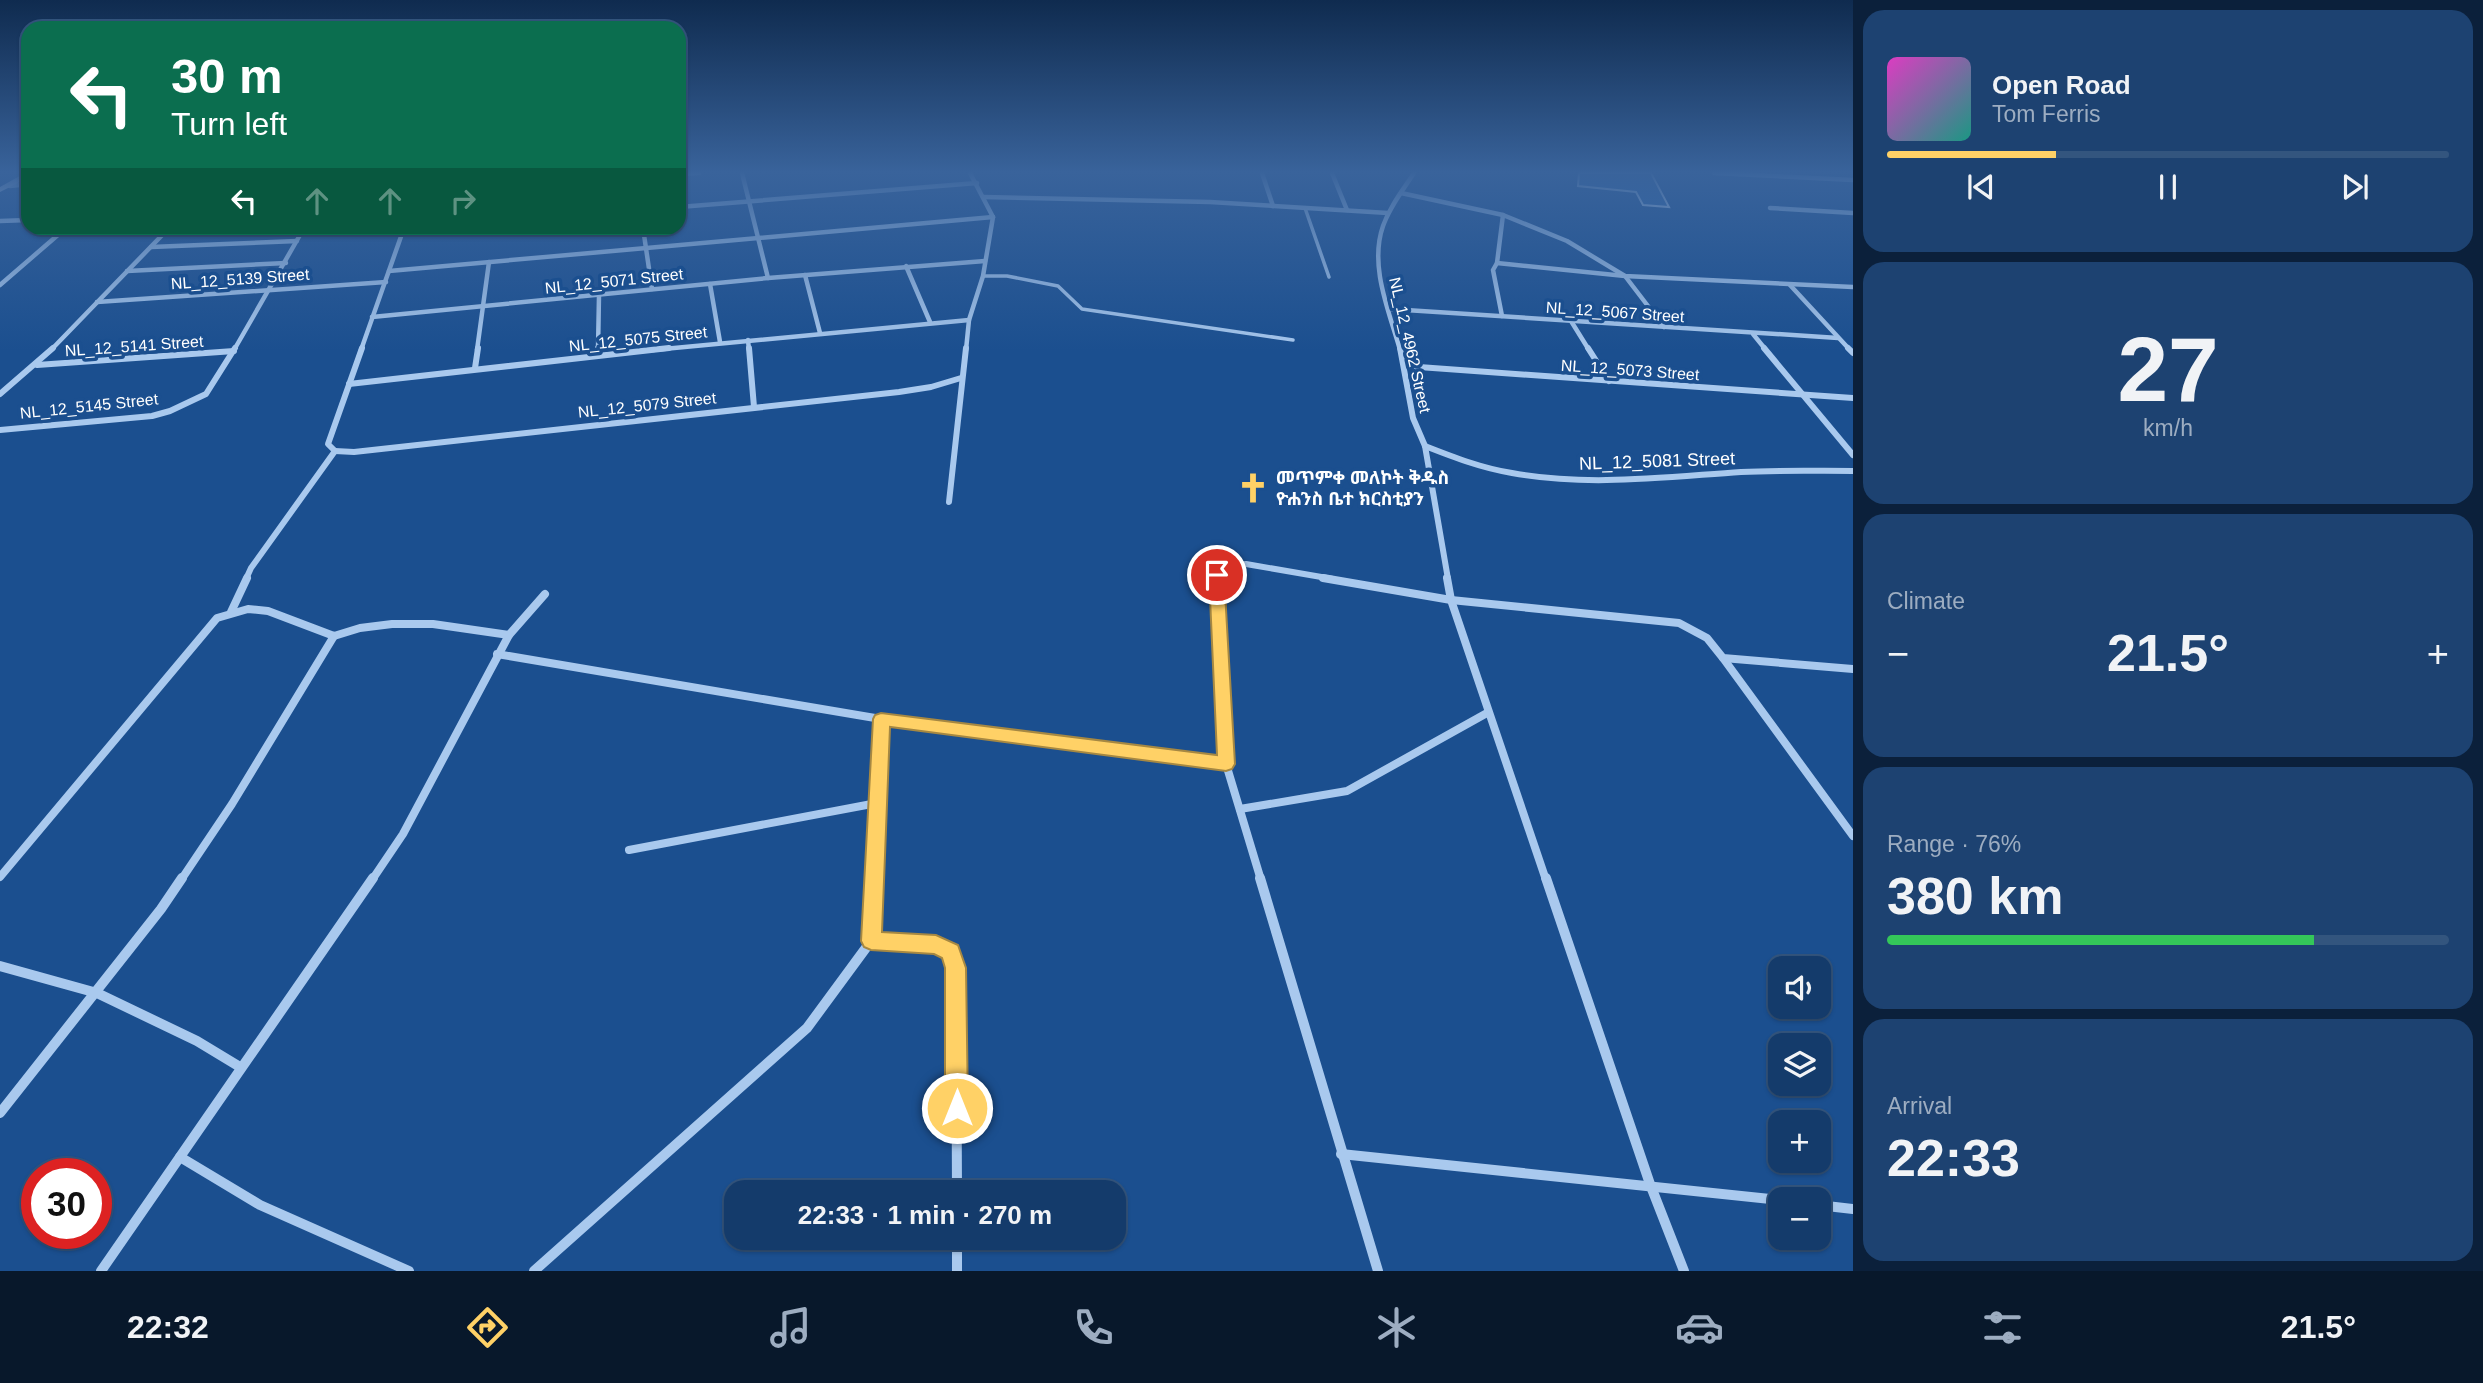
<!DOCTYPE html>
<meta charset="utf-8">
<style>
:root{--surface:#143b6b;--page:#1d4271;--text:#f1f3f6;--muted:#9dadc1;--line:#33557e;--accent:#ffd166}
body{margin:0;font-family:Helvetica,"Noto Sans Ethiopic",sans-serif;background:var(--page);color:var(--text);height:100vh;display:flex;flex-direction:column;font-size:26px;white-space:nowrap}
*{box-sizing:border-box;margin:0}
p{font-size:23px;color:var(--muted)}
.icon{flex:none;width:38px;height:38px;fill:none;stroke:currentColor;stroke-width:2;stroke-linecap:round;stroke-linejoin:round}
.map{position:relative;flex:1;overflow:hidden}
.sheet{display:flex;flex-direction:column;gap:10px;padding:10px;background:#0b203b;width:630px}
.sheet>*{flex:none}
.hud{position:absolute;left:21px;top:21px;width:665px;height:214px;border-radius:21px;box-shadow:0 2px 5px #0004,0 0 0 2px var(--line);background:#0b6e4f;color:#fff;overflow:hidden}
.controls{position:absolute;left:1768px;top:956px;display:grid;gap:14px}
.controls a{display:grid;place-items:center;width:63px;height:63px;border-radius:14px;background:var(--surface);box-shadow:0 2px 5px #0004,0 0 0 2px var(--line);font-size:35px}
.speed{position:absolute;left:21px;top:1158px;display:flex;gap:14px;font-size:35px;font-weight:700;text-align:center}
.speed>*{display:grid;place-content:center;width:91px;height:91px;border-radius:50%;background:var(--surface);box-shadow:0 2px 5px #0004,0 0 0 2px var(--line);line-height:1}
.speed .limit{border:10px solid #d22;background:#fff;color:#111}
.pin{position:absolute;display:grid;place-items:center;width:60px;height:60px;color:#fff;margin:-30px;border:4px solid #fff;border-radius:50%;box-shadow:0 2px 7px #0007}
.me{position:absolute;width:77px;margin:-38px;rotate:0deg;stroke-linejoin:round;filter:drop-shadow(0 0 5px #0008)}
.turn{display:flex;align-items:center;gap:24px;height:147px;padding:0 35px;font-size:32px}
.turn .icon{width:91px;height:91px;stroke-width:2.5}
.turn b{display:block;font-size:49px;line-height:60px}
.lanes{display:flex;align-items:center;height:66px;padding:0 35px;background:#0003;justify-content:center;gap:35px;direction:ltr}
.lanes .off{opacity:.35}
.big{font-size:52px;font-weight:700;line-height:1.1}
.sheet .tile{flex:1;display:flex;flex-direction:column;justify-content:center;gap:10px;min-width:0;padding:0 24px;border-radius:21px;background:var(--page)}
.sheet .dial{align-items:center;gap:0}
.dial b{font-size:91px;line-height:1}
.song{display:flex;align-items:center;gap:21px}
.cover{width:84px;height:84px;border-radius:10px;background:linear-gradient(135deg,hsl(310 70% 55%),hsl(170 70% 35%))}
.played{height:7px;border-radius:4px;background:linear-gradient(90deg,var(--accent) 30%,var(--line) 30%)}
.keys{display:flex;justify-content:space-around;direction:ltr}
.heat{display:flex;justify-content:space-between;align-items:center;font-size:38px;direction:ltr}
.charge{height:10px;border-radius:5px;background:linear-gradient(90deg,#34c759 76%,var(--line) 0)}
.trip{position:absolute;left:724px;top:1180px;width:402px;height:70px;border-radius:21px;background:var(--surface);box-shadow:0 2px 5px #0004,0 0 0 2px var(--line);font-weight:700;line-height:70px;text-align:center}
.tabs{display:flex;height:112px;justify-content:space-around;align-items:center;background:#08182b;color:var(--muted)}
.tabs .icon{width:49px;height:49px}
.tabs .active{color:var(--accent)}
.tabs b{font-size:32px;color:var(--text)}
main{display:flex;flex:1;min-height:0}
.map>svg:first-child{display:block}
</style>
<main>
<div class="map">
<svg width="1853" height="1271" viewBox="0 0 1853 1271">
<rect width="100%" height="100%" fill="#1b4f8f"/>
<polygon fill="#2a66ad" stroke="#cfe3fa" stroke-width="2" points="1579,173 1651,173 1669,207 1643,205 1636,192 1578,186"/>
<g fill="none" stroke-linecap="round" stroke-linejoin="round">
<g stroke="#a9c9ee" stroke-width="3.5">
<polyline points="1305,208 1329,277"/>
<polyline points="983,276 1007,276 1058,286 1082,309 1293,340"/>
</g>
<g stroke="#a9c9ee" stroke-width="4.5">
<polyline points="742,173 768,278"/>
<polyline points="970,173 993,217"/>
<polyline points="1262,173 1273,206"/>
<polyline points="1332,173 1347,210"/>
<polyline points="1714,173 1853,180"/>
<polyline points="679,174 699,173"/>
<polyline points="10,186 28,184"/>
<polyline points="1401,193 1503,215 1567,241 1625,276 1664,327"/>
<polyline points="984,197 1210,202 1388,213"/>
<polyline points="679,207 977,183"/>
<polyline points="1770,208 1853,213"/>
<polyline points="0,221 28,220"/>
<polyline points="643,228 652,289"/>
<polyline points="403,230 433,228"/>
<polyline points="151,247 297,241"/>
<polyline points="1497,263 1625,276 1853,287"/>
<polyline points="906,266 930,322"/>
<polyline points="127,271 286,263"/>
<polyline points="389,271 993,217"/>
<polyline points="805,275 820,333"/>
<polyline points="710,284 720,342"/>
<polyline points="0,285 66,228"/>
<polyline points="1790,285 1850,350"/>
<polyline points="97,302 386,282"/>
<polyline points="1390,309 1838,338"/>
<polyline points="1502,316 1493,270 1497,263 1503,215"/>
<polyline points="372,317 768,278 985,261"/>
<polyline points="1571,321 1589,350"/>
<polyline points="1753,334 1766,350"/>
<polyline points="748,340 749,350"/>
<polyline points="51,350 169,228"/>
<polyline points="234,350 304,228"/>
<polyline points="361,350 404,228"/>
<polyline points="477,350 489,262"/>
<polyline points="598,350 599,295"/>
<polyline points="653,350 969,320"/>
<polyline points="966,350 969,320 983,276 993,217"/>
<path d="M1400,350C1389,311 1369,266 1383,226C1390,206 1403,190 1414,173"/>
</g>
<g stroke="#a9c9ee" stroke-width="6">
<polyline points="749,348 754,407"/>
<polyline points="1400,348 1413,418 1425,446 1448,579"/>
<polyline points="1588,348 1609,381"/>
<polyline points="1764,348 1853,455"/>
<polyline points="1848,348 1853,353"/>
<polyline points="598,355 598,348"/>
<polyline points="37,365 234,351"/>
<polyline points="1405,366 1853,398"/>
<polyline points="475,368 478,348"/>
<polyline points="349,384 669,348"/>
<polyline points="0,394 53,348"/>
<polyline points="0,430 152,416 170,411 206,394 235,348"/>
<path d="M1425,446C1453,457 1481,468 1512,473C1587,487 1665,477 1741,472C1778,470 1815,471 1853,471"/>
<polyline points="335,451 354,452 899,392 931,387 961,378"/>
<polyline points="335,451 328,444 362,348"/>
<polyline points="949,502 966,348"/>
<polyline points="246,579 251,568 335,451"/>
<polyline points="1217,579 1217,575 1228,566 1246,564 1333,579"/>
</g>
<g stroke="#a9c9ee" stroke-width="8">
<polyline points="1217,578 1226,764 1261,880"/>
<polyline points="1323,578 1451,600 1679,623 1707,638 1723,658 1853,669"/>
<polyline points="1447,578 1451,600 1546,880"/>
<polyline points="231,612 247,578"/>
<polyline points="509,635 545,594"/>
<polyline points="497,654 881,719 1226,764"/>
<polyline points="1723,658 1853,836"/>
<polyline points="1240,809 1347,791 1487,713"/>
<polyline points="629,850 877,803"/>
<polyline points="0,877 217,618 248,609 268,611 334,636 360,628 392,624 433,624 509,635 403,834 372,880"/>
<polyline points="181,880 232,804 334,636"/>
<polyline points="874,880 881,719"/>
</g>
<g stroke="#a9c9ee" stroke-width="10">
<polyline points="1260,878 1378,1271"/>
<polyline points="1546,878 1650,1184 1684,1271"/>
<polyline points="871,941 936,944 950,952 956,968 957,1192"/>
<polyline points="0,966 97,993 197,1041 240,1067"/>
<polyline points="0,1113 161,909 182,878"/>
<polyline points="1341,1154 1780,1200"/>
<polyline points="180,1157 260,1205 409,1271"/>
<polyline points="1818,1205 1853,1209"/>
<polyline points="957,1237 957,1271"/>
<polyline points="101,1271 373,878"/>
<polyline points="534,1271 807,1028 871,941 874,878"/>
</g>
<polygon fill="#d6e6fa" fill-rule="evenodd" points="25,173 28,173 28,178 0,192 0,187"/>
</g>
<linearGradient id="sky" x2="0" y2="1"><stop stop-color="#0f2b4f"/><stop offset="0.49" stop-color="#39639b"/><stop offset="1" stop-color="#39639b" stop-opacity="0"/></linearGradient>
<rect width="1853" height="351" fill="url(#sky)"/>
<polygon fill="#ffd166" stroke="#a68842" stroke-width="2" points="1217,570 1224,575 1235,764 1232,769 1226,771 890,727 882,932 936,935 958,945 966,968 968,1108 965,1116 957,1119 948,1116 945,1108 945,968 942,958 934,954 871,950 864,947 861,941 873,719 875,715 881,713 1217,755 1209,575"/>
<defs>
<g id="church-bare" transform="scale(2.415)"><path d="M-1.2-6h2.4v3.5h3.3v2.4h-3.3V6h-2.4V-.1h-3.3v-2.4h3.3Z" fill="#ffd166" stroke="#1b4f8f" stroke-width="2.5" paint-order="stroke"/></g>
</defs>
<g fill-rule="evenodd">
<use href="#church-bare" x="1253" y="488"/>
</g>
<g text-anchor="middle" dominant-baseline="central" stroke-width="7" stroke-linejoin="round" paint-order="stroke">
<g font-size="16" fill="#fff" stroke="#1b4f8f">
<text transform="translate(240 279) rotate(-4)">NL_12_5139 Street</text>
<text transform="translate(614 281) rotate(-6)">NL_12_5071 Street</text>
<text transform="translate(1615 312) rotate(4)">NL_12_5067 Street</text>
<text transform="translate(638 339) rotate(-6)">NL_12_5075 Street</text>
<text transform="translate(1410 345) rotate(77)">NL_12_4962 Street</text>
<text transform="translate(134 346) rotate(-4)">NL_12_5141 Street</text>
<text transform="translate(1630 370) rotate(4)">NL_12_5073 Street</text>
<text transform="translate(647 405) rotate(-6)">NL_12_5079 Street</text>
<text transform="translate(89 406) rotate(-6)">NL_12_5145 Street</text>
</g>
<g font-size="18" fill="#fff" stroke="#1b4f8f">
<text transform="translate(1657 461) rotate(-2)">NL_12_5081 Street</text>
</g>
<g font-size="18" font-weight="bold" fill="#fff" stroke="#1b4f8f" text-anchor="start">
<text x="1276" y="478">መጥምቀ መለኮት ቅዱስ<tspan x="1276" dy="21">ዮሐንስ ቤተ ክርስቲያን</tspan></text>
</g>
</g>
</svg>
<div class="controls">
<a><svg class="icon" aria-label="sound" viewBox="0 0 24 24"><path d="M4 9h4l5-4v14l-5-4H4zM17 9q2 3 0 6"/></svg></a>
<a><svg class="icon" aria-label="layers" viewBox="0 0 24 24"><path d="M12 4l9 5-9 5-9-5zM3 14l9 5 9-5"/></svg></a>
<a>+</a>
<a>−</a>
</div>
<div class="speed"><div class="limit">30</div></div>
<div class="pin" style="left:1217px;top:575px;background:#d93025"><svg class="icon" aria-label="arrive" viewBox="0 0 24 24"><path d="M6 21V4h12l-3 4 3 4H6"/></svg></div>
<svg class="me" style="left:957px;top:1108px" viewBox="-20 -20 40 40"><circle r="17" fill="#ffd166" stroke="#fff" stroke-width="3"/><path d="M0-11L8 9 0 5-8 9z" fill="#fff"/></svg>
<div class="trip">22:33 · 1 min · 270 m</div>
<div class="hud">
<div class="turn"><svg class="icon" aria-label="left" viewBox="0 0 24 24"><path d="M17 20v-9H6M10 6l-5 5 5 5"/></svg><div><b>30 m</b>Turn left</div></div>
<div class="lanes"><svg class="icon" aria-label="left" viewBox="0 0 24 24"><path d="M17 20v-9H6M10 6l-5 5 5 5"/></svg><svg class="icon off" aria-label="ahead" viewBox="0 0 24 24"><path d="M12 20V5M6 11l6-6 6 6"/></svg><svg class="icon off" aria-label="ahead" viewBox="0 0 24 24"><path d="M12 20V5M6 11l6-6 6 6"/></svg><svg class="icon off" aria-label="right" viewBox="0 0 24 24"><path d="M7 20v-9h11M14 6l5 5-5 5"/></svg></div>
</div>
</div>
<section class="sheet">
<div class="tile">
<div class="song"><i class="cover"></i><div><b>Open Road</b><p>Tom Ferris</p></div></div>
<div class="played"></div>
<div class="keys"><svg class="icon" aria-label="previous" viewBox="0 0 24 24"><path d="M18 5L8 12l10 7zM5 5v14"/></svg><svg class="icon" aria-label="pause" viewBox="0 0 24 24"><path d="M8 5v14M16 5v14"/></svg><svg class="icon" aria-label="next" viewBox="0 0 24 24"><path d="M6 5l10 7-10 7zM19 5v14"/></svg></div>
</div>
<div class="tile dial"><b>27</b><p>km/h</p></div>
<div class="tile"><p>Climate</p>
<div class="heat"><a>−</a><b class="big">21.5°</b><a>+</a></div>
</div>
<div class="tile"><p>Range · 76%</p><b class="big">380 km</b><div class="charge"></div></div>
<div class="tile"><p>Arrival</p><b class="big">22:33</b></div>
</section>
</main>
<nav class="tabs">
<b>22:32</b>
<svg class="icon active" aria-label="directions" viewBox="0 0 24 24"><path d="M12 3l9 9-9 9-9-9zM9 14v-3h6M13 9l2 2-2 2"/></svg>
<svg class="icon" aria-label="music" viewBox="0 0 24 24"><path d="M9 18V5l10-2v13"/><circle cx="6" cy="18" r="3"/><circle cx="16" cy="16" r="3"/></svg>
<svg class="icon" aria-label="phone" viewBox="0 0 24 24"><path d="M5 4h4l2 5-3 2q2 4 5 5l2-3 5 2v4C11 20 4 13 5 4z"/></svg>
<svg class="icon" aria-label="climate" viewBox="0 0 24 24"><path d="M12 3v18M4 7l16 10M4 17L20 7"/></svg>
<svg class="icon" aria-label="car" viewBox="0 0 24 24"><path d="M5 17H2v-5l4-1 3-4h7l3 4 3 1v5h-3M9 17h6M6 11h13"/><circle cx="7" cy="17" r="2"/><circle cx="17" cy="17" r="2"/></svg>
<svg class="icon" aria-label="filters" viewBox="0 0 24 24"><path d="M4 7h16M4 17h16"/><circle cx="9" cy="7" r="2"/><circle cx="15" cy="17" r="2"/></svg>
<b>21.5°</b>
</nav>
